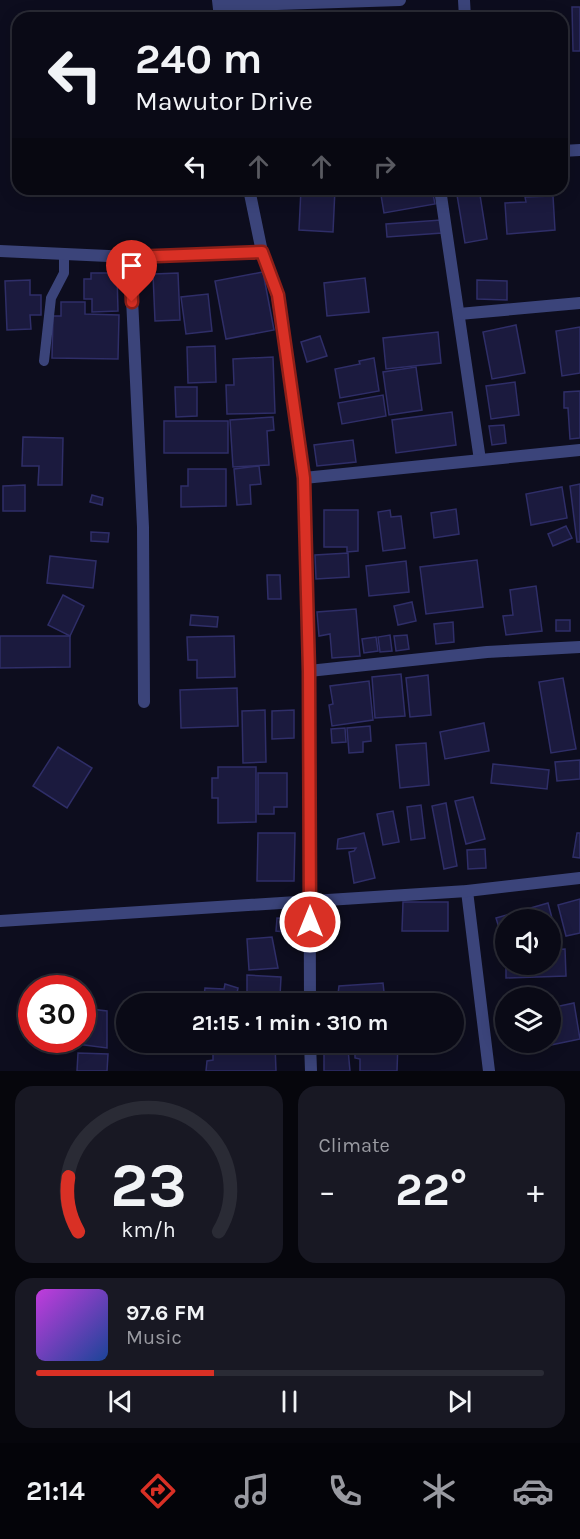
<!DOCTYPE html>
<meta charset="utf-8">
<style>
:root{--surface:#0a0a16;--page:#181823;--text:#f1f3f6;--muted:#999aa1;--line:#2a2b35;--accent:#d93025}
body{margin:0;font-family:Karla,sans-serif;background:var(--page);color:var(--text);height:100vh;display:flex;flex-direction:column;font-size:22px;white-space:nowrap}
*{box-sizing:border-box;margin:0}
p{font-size:20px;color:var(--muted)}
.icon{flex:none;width:33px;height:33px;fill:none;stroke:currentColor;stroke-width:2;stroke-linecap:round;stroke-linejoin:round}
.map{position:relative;height:1071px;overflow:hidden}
.side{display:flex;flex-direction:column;gap:15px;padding:15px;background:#06060c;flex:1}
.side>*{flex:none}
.guide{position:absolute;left:12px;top:12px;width:556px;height:183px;border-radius:18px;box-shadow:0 3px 15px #0003,0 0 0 2px var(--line);background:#0a0a16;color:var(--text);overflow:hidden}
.tools{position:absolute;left:495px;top:909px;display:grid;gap:12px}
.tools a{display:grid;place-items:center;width:66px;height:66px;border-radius:50%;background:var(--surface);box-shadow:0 3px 15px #0003,0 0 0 2px var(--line);font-size:30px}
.speed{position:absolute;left:18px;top:975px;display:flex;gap:12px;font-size:30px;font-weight:700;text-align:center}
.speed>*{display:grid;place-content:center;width:78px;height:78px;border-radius:50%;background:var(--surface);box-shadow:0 3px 15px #0003,0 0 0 2px var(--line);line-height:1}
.speed .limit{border:9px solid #d22;background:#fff;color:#111}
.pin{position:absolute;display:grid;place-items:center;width:51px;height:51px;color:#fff;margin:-62px -26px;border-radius:50% 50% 50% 0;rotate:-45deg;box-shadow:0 0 6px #0007}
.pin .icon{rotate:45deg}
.me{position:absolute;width:66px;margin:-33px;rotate:0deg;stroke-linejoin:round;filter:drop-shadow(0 0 4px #0008)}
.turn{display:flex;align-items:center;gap:21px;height:126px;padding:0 24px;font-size:27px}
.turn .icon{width:78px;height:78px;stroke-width:2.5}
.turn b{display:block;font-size:42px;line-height:51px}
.lanes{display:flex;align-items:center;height:57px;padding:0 24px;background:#0003;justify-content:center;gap:30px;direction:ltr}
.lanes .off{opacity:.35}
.big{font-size:45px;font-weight:700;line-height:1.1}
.side .widget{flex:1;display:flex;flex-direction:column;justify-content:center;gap:9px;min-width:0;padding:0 21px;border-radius:18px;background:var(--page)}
.side .dial{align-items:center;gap:0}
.dial svg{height:156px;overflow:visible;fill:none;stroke:var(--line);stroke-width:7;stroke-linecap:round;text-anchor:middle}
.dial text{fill:var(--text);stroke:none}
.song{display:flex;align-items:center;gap:18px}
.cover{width:72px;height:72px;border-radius:9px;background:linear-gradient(135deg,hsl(290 70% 55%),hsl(220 70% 35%))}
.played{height:6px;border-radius:3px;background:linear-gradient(90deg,var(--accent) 35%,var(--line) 35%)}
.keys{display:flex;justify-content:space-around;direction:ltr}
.heat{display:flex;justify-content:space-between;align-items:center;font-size:33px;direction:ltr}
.side .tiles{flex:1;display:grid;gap:15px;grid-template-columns:1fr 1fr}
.widget:last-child{grid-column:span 2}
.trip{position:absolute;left:116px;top:993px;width:348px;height:60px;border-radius:30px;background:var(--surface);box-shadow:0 3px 15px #0003,0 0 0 2px var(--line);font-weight:700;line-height:60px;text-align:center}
.menu{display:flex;height:96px;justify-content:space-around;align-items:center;background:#040409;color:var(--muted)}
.menu .icon{width:42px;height:42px}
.menu .selected{color:var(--accent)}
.menu b{font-size:27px;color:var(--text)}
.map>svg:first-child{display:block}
</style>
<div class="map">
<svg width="580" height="1071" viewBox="0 0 580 1071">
<rect width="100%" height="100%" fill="#0d0d1e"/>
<g fill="#1b1a3e" stroke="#2f2e68" stroke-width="1.5">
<polygon points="572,7 580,7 580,51 573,51"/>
<polygon points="550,15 550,18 520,18"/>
<rect x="562" y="75" width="6" height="36"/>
<polygon points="301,189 335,189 333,232 299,230"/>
<polygon points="380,189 432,189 435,204 384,213"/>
<polygon points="456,189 479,189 487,239 465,243"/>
<polygon points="553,196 555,230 507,234 505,203 526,202 525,197"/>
<polygon points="441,220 442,233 387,237 386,224"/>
<polygon points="263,272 274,330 226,339 215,281"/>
<polygon points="91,273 117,273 118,311 92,312 92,299 84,299 84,279 91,279"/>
<polygon points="178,273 180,320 155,321 153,274"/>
<polygon points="365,278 369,312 327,316 324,283"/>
<polygon points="30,280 30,295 41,295 41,315 30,315 31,329 7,330 5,281"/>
<polygon points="477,280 507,281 507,300 477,299"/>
<polygon points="208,294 212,331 186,334 181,297"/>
<polygon points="61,302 85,302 85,314 119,315 118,359 52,358 53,316 61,316"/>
<polygon points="516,325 525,373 492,379 483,332"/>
<polygon points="580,327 580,373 562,376 556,331"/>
<polygon points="438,332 441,363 386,369 383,338"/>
<polygon points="320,336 327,356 307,362 301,342"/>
<polygon points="215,346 216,382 188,383 187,347"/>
<polygon points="273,357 275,413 227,414 226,385 234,385 233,359"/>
<polygon points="374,358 379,391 340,398 335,369 360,364 359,361"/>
<polygon points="416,367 422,410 389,415 383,372"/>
<polygon points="515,382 519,415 491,419 486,386"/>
<polygon points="175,387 197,387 197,416 176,417"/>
<polygon points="580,391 580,438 570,439 568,408 564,408 564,392"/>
<polygon points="383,395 386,416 342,424 338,403"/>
<polygon points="452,412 456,445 396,453 392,420"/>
<polygon points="273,417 274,430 267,431 269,465 233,467 230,420"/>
<rect x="164" y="421" width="64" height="32"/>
<polygon points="504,425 506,443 492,445 489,426"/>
<polygon points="23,437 63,438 62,485 38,485 39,466 22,466"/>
<polygon points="353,440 356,462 317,466 314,445"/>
<polygon points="259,466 261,484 250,485 251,504 237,505 234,469"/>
<polygon points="188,469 226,469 226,506 181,507 181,486 188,486"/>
<polygon points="580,484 580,542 577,542 570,486"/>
<polygon points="25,485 25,511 3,511 3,486"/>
<polygon points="562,487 567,518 531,525 526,494"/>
<polygon points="92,495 103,498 102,505 90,502"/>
<polygon points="456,509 459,534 434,538 431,513"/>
<polygon points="324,510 358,510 358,551 347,552 347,547 324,547"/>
<polygon points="390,510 391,517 401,516 405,548 383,551 378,512"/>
<polygon points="566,526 572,538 553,546 548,534"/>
<polygon points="91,532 109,533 108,542 91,541"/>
<polygon points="348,553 349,577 316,579 315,555"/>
<polygon points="50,556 96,561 93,588 47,583"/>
<polygon points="477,560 483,607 426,614 420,567"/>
<polygon points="406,561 409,592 369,596 366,566"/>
<polygon points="267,575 280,575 281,599 268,599"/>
<polygon points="536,586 542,631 506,635 503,616 513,615 510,590"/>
<polygon points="63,595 84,606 70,636 48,625"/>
<polygon points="412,602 416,621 398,625 394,606"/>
<polygon points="356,609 360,656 332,658 330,634 319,636 317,612"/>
<polygon points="191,615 218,617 217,627 190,625"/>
<rect x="556" y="620" width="14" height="11"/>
<polygon points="453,622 454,642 436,644 434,624"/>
<polygon points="390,635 392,651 380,652 378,637"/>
<polygon points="407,635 409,649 396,651 394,636"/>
<polygon points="0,636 70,636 70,667 0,668"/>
<polygon points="234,636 235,677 197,678 197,660 188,660 187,637"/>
<polygon points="376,637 378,651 364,653 362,639"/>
<polygon points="401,674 405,716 375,718 372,677"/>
<polygon points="428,675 431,715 410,717 406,678"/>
<polygon points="563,678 576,749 551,753 539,682"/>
<polygon points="369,681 373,720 332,726 329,705 333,704 330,686"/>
<polygon points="237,688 238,726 181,728 180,690"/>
<polygon points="265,710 266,762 243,763 242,711"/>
<polygon points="294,710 294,738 272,739 272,711"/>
<polygon points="484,723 489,751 445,759 440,732"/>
<polygon points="370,726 371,741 363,742 363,752 349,753 347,728"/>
<polygon points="345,728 346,742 332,743 331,729"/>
<polygon points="426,743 429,785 400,788 396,745"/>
<polygon points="58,747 92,768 67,808 33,786"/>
<polygon points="580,760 580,779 557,781 555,762"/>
<polygon points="493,764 549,770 547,789 491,783"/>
<polygon points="218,767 256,767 256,822 218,823 218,798 212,798 212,778 218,778"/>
<polygon points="258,773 287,773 287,807 274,807 274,814 258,814"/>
<polygon points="473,797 485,839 466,844 455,801"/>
<polygon points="446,803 457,866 444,869 432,806"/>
<polygon points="421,805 425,838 411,840 407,807"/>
<polygon points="393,811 399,842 383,845 377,814"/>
<polygon points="258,833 295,833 294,881 257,881"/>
<polygon points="364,833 375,878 354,883 349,852 354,851 356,848 337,849 338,839"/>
<polygon points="577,833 580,833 580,858 573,857"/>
<polygon points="485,849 486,868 468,869 467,850"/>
<polygon points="580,899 580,933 566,936 558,905"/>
<polygon points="403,902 448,902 448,931 402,931"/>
<polygon points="548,903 557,937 550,939 550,920 506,920 506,951 496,918"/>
<polygon points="277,918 296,919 294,933 276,931"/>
<polygon points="272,937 278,968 249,970 247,939"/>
<polygon points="565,949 566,976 506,978 506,964 550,964 550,950"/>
<polygon points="247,975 281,977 280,996 247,993"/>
<polygon points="383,983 384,992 394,993 394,1004 333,1004 337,1002 339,986"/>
<polygon points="225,984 238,988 235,1004 203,1004 205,988 224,989"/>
<polygon points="574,1003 580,1039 517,1052 515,1042 550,1042 550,1008"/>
<polygon points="82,1008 107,1011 107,1048 77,1044 78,1040 82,1040"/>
<polygon points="355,1042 398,1042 397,1071 360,1071 360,1059 355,1058"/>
<polygon points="275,1044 276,1071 206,1071 207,1061 213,1060 213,1045"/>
<polygon points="324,1049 348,1049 350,1071 324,1071"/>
<polygon points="78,1053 108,1054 107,1071 77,1071"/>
</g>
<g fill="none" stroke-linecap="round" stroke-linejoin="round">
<polyline stroke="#3b447a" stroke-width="10" points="44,361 51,298 64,273 64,254"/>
<g stroke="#3b447a" stroke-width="12">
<polyline points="218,0 220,18"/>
<polyline points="464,0 465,18"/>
<polyline points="219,6 400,0"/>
<polyline points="562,151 580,150"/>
<polyline points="249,189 262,252"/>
<polyline points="440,189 480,460"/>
<polyline points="0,251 130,257 262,252 277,295 304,478 309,671 310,1004"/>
<polyline points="130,257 143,527 144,702"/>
<polyline points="459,314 580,303"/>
<polyline points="304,478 580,450"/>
<polyline points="309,671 487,652 580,647"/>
<polyline points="467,891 489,1071"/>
<polyline points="0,921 467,891 580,878"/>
<polyline points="310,1042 311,1071"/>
</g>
</g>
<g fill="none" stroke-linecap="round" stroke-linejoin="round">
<g stroke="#8d1f18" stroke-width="15">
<polyline id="route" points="132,302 130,257 262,252 278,295 304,478 309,671 310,922"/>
</g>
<use href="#route" stroke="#d93025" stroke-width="10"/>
</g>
</svg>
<div class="tools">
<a><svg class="icon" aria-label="sound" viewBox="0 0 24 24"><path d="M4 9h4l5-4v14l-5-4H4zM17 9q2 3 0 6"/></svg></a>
<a><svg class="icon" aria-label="layers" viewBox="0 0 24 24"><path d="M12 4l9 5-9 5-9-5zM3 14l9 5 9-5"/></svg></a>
</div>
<div class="speed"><div class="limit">30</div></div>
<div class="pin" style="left:132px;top:302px;background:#d93025"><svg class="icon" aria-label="arrive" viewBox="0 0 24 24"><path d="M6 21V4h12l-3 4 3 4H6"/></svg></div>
<svg class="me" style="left:310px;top:922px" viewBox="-20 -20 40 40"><circle r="17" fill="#d93025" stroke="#fff" stroke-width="3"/><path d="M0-11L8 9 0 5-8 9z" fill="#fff"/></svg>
<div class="trip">21:15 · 1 min · 310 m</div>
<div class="guide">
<div class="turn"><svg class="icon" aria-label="left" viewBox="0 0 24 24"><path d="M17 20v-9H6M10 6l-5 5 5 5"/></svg><div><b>240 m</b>Mawutor Drive</div></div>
<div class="lanes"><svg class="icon" aria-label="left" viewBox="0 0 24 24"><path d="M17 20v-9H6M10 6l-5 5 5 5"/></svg><svg class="icon off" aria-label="ahead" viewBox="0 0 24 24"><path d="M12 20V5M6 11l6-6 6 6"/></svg><svg class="icon off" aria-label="ahead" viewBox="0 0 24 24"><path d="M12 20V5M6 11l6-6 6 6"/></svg><svg class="icon off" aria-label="right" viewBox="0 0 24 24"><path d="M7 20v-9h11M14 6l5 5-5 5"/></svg></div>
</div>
</div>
<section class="side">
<div class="tiles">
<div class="widget dial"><svg viewBox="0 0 100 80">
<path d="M14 69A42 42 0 1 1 86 69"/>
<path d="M14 69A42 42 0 0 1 9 41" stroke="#d93025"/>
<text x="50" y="56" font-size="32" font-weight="700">23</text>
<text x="50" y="72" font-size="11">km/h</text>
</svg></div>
<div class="widget"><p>Climate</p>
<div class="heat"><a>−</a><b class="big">22°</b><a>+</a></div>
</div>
<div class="widget">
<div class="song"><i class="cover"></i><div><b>97.6 FM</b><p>Music</p></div></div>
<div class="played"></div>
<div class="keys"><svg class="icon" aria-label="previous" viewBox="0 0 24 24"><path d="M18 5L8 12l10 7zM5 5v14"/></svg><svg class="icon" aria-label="pause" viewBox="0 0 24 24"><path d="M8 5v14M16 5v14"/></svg><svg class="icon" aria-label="next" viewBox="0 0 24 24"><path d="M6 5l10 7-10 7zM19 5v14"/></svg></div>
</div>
</div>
</section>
<nav class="menu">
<b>21:14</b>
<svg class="icon selected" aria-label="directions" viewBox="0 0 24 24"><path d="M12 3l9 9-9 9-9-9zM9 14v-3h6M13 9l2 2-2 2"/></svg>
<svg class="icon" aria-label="music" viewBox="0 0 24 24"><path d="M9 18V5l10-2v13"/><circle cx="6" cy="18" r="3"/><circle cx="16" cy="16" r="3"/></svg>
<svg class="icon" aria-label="phone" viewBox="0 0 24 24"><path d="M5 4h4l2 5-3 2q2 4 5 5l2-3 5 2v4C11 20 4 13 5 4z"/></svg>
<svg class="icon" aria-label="climate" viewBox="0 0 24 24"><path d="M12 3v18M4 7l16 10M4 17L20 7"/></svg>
<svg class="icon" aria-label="car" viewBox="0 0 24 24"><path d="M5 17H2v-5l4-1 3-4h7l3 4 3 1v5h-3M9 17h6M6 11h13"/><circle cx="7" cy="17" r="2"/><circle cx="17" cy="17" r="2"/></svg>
</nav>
